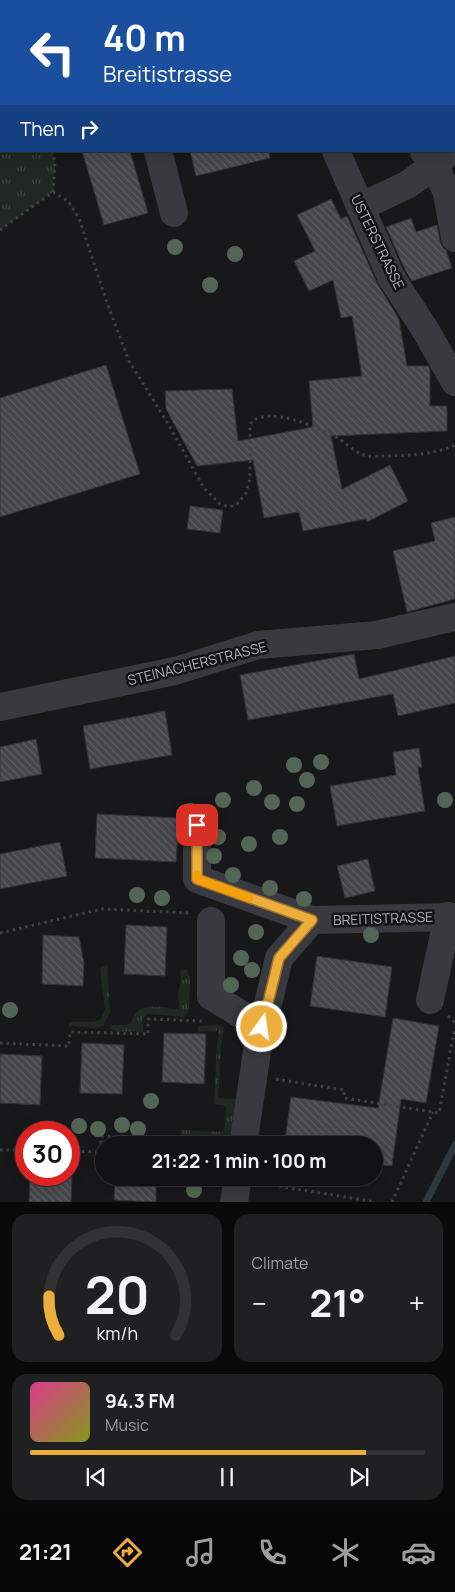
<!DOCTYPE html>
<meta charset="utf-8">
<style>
:root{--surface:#121214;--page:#1f2022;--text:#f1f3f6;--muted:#9c9ea0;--line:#313234;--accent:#eeae3d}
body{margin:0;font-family:Manrope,sans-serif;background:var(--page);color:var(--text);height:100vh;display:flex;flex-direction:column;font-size:19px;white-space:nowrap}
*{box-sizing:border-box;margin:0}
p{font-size:16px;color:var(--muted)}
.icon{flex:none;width:28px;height:28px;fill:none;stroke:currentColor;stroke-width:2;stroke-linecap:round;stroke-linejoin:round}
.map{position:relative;height:1202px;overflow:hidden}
.details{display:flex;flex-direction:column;gap:12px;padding:12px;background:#0a0a0b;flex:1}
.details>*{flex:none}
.guide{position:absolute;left:0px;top:0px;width:455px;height:152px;box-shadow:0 2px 12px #0003,0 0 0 1px var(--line);background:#1a4fa0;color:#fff;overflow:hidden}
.speed{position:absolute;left:15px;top:1121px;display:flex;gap:10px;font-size:25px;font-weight:700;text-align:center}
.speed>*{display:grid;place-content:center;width:65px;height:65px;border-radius:50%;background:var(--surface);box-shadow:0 2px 12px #0003,0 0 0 1px var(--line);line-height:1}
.speed .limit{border:8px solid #d22;background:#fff;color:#111}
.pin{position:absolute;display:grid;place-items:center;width:42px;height:42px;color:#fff;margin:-21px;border-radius:10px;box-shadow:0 2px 8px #0006}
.me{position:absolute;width:55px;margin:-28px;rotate:14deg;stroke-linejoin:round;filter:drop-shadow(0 0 4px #0008)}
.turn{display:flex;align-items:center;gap:18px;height:105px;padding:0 20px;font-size:22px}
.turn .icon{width:65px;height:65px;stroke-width:2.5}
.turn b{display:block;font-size:35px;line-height:42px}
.then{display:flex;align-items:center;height:48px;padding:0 20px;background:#0003;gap:10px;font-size:19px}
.big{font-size:38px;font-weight:700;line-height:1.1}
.details .tile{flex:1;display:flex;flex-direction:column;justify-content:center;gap:8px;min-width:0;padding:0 18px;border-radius:15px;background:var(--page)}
.details .dial{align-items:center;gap:0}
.dial svg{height:130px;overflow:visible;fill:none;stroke:var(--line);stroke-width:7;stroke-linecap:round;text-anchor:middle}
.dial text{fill:var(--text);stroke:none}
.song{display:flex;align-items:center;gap:15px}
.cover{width:60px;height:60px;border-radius:8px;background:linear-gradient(135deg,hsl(330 70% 55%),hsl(70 70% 35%))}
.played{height:5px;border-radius:2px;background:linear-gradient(90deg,var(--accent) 85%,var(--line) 85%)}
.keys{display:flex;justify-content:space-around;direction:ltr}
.heat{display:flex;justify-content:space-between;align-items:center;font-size:28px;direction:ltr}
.details .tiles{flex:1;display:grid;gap:12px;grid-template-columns:1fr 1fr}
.tile:last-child{grid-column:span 2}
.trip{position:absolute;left:95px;top:1136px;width:288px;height:50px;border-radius:25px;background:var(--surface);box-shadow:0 2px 12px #0003,0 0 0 1px var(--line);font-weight:700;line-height:50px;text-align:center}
.tab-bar{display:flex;height:80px;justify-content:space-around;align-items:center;background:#070708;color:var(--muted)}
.tab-bar .icon{width:35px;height:35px}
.tab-bar .current{color:var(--accent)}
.tab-bar b{font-size:22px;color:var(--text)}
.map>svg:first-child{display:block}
</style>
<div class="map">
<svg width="455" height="1202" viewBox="0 0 455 1202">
<defs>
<pattern id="grass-tufts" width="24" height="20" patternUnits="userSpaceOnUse" patternTransform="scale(1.25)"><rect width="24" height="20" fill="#202821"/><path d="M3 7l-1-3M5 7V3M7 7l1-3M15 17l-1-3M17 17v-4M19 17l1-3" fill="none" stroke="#3e453f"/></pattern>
<pattern id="building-back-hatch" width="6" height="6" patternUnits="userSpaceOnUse" patternTransform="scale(1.25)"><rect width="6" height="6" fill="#45464a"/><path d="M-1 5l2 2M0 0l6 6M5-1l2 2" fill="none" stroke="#5d5e62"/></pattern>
</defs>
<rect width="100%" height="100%" fill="#18181a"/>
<g fill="url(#grass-tufts)">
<polygon points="0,0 20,0 21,1 1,1 1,151 52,151 55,163 53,192 0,230"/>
<polygon points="107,965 110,1012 103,1026 96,1028 69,1026 69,1022 93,1022 100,1020 105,1010 100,968"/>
<path d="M186,969L190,977L189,1010L185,1017L147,1014L143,1018V1032L115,1031L109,1028L113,1025H126L131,1023C137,999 160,1008 179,1009C180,1004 179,1001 178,996C178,987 183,981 180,971Z"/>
<polygon points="215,1025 224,1027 221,1048 218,1098 236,1099 229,1140 180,1137 181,1130 224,1132 226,1106 214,1104 217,1046 219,1030 198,1032 198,1026"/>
</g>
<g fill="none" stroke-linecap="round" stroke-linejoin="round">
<polyline stroke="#2e383e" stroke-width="7" points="426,1202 455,1145"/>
</g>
<g fill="url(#building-back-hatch)" stroke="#323236">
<polygon points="82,151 130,151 148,213 104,225"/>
<polygon points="190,151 269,151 270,158 196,176"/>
<polygon points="331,199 341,219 347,216 377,283 399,319 407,366 428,366 430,369 430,406 447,406 447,431 331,436 342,489 390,465 408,501 367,522 366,519 303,531 299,512 264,518 253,460 197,466 166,409 165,391 232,389 238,441 313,427 309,381 362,376 352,316 341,318 333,280 309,291 294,261 315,251 297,215"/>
<polygon points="411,218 416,232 437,225 440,241 443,248 446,250 452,268 412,281 405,270 386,227"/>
<polygon points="106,365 140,474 0,517 0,398"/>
<polygon points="190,506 223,510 220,533 187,529"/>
<polygon points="455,517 455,599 407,612 393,551 435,541 431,523"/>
<polygon points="354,654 359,679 455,656 455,703 398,716 393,694 248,720 240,675"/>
<polygon points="165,711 172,755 90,769 83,726"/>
<polygon points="36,739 42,774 0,782 0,747"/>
<polygon points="419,748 422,767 418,768 425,811 337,826 330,786 396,775 393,752"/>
<polygon points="97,814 179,818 176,862 95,858"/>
<polygon points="60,842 67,876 0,889 0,854"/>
<polygon points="368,859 375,891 345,898 337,866"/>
<polygon points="126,925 167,927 165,976 124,974"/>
<polygon points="43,935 79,937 84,963 83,986 42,984"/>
<polygon points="317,956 392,967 385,1017 310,1006"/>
<polygon points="393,1018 439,1026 426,1103 401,1099 392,1166 374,1164 374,1145 313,1145 285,1141 291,1097 378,1108"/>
<polygon points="164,1033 206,1034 204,1084 162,1082"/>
<polygon points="82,1043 124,1045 122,1094 80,1093"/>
<polygon points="0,1054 42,1056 40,1105 0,1103"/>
<polygon points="30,1175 72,1175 71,1202 29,1202"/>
<polygon points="115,1178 156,1178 156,1202 114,1200"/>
</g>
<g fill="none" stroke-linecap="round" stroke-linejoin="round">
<g stroke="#3f4146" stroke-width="3" stroke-dasharray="2.5 4" stroke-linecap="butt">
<polyline points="20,0 21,1"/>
<path d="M53,192L68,201L79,218L106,300L129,361L167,422L204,488L220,504L229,507L237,504L246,493L250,478V424C266,404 317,427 336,437C347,443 355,454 368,456C374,457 381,456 387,456C411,455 433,455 455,445"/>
<polyline points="0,230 53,192 55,163 52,151"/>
<polyline points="0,933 102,909 189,913"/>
<polyline points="448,1016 455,1023"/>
<polyline points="0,1043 69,1046 70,1032 148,1034 148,1019 204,1021"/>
<polyline points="276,1079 344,1090 344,1098 439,1113 455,1027"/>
<polyline points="0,1150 26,1150"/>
<polyline points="69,1151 99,1152 102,1136 162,1138 214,1145"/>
<polyline points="260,1183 376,1202"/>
<polyline points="392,1202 433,1112"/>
</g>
<g stroke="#393a3f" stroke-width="28">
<polyline points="116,0 117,1"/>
<polyline points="267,0 268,1"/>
<polyline points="374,0 375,1"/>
<polyline points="158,151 174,213"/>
<polyline points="336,151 391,277 426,331 455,382"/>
<polyline points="424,152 435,165 447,193 455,238"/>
<polyline points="360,207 407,185 435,165 449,151"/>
<polyline points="0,707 175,671 258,645 377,635 455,617"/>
<polyline points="197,825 197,879 312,920"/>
<polyline points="211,921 211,996 262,1027"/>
<polyline points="430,1000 448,916"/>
<polyline points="243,1145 258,1045 279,958 312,920 455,917"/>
<polyline points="234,1202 238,1178"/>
</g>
</g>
<g fill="#536554">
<circle cx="175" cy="247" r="8"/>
<circle cx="235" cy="254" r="8"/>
<circle cx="210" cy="285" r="8"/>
<circle cx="321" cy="762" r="8"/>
<circle cx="294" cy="765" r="8"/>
<circle cx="307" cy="780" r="8"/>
<circle cx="254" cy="788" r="8"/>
<circle cx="223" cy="800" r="8"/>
<circle cx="445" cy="800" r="8"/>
<circle cx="272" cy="802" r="8"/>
<circle cx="297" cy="804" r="8"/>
<circle cx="190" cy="811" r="8"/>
<circle cx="218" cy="837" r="8"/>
<circle cx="280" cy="837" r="8"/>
<circle cx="249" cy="844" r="8"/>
<circle cx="214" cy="856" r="8"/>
<circle cx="233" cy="875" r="8"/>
<circle cx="270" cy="888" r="8"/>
<circle cx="137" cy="895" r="8"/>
<circle cx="162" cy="898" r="8"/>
<circle cx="304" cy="899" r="8"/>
<circle cx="256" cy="932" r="8"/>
<circle cx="371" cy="935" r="8"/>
<circle cx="241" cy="958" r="8"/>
<circle cx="252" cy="970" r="8"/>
<circle cx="231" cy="985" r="8"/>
<circle cx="10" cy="1010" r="8"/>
<circle cx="151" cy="1101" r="8"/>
<circle cx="122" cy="1125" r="8"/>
<circle cx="79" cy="1126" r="8"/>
<circle cx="98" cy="1129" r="8"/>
<circle cx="138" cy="1129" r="8"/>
<circle cx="194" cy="1190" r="8"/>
</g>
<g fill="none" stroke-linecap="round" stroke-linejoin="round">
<g stroke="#9b7128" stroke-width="12">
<polyline id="route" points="197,825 197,879 312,920 279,958 262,1027"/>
</g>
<use href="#route" stroke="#eeae3d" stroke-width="9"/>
<polyline stroke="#f59e0b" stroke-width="9" points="197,875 197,879 249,898"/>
</g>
<g text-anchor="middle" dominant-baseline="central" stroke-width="5" stroke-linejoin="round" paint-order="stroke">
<g font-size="14" fill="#abb0ba" stroke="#131315">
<text transform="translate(378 242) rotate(64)">USTERSTRASSE</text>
<text transform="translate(197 663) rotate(-14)">STEINACHERSTRASSE</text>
<text transform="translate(383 918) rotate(-2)">BREITISTRASSE</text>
</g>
</g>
</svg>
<div class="speed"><div class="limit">30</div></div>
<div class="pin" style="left:197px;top:825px;background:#d93025"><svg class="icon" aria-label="arrive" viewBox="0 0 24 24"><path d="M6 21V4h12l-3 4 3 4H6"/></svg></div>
<svg class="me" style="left:262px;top:1027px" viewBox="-20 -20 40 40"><circle r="17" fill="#eeae3d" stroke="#fff" stroke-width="3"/><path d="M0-11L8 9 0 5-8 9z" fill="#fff"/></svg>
<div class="trip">21:22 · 1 min · 100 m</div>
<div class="guide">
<div class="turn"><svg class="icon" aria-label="left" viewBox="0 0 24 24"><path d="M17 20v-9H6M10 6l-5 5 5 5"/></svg><div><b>40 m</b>Breitistrasse</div></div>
<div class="then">Then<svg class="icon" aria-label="right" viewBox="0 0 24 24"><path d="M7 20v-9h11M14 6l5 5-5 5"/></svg></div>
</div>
</div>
<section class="details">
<div class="tiles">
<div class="tile dial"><svg viewBox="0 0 100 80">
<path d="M14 69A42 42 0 1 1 86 69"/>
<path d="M14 69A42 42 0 0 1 8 45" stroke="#eeae3d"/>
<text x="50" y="56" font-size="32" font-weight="700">20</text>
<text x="50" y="72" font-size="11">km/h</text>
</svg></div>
<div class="tile"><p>Climate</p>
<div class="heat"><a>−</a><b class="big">21°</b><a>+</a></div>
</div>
<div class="tile">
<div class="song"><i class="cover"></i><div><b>94.3 FM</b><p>Music</p></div></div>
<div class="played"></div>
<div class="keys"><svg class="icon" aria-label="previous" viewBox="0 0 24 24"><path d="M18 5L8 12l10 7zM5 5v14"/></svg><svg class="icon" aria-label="pause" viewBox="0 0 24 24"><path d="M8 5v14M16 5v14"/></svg><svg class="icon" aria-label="next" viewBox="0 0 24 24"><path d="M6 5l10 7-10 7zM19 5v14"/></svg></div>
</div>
</div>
</section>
<nav class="tab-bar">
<b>21:21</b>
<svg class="icon current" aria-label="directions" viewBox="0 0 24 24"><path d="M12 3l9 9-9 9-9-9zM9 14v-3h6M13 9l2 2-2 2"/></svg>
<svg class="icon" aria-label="music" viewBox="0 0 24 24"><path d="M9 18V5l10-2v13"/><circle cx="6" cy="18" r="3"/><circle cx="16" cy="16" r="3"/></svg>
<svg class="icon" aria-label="phone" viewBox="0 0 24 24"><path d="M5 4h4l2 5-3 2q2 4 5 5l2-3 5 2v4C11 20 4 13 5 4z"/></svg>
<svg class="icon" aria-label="climate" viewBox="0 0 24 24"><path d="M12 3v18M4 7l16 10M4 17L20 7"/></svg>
<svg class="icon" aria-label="car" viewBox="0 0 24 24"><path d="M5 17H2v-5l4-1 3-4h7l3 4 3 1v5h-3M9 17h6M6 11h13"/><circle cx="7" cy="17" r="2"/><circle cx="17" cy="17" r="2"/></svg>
</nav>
